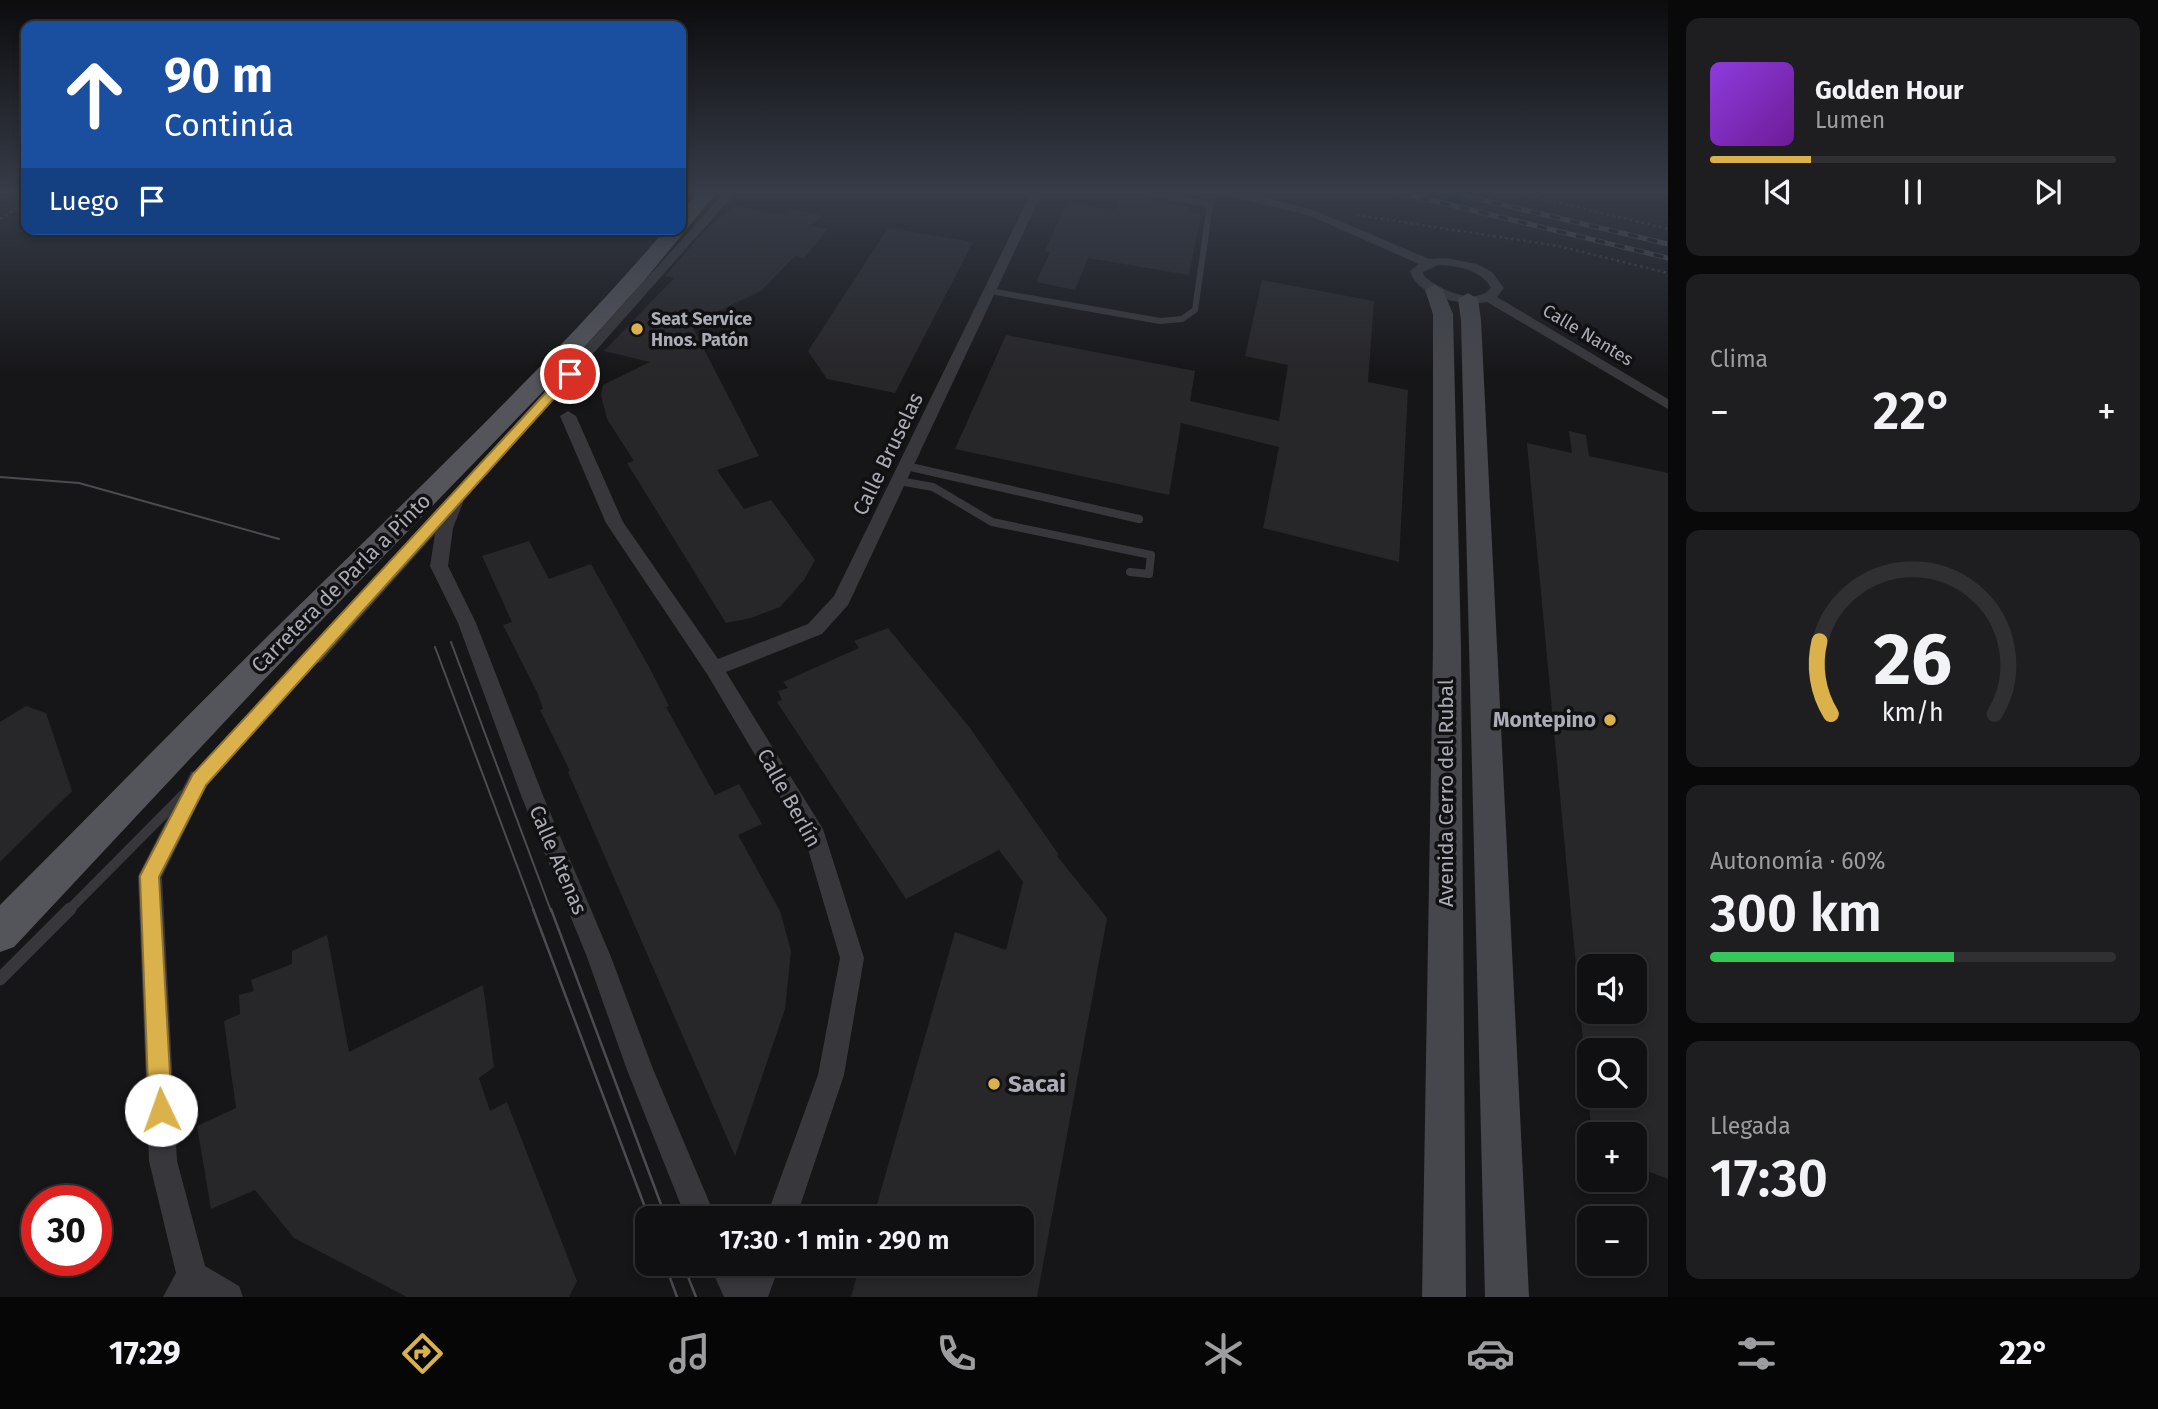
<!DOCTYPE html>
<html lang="es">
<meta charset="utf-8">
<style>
:root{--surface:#101012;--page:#1e1e20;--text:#f1f3f6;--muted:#9c9d9f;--line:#303032;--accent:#dbb14b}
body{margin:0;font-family:"Fira Sans",sans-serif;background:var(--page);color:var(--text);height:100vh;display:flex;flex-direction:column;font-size:26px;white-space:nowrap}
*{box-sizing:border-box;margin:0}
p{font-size:23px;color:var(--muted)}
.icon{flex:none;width:38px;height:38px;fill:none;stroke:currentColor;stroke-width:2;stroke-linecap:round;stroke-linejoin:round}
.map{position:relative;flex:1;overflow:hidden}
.side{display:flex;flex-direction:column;gap:18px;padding:18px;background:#09090a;width:490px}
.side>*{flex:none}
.banner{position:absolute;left:21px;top:21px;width:665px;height:214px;border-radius:14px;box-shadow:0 4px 10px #0003,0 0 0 2px var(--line);background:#1a4fa0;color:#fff;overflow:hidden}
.buttons{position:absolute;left:1577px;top:954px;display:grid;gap:14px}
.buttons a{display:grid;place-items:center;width:70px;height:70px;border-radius:14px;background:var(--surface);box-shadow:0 4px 10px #0003,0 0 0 2px var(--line);font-size:35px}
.speed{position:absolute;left:21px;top:1185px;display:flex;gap:14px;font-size:35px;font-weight:700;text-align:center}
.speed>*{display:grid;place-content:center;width:91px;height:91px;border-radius:50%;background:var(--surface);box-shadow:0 4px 10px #0003,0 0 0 2px var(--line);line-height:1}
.speed .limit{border:10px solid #d22;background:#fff;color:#111}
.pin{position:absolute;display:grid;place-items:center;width:60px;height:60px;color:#fff;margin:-30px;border:4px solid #fff;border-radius:50%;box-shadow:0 2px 7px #0007}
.me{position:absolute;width:77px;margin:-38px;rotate:357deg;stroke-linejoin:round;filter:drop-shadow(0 0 5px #0008)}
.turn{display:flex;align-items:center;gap:24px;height:147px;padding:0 28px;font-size:32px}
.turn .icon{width:91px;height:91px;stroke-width:2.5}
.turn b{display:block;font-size:49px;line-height:60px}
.then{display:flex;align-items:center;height:66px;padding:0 28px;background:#0003;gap:14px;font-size:26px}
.big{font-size:52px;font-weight:600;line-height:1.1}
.side .widget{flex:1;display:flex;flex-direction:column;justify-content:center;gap:10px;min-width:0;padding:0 24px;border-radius:14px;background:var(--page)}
.side .dial{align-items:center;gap:0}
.dial svg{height:182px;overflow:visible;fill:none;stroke:var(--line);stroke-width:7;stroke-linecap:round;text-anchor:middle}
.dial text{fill:var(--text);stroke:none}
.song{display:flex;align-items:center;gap:21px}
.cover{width:84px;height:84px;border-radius:10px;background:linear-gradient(135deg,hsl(270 70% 55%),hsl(280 70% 35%))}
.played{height:7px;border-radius:4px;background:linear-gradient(90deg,var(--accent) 25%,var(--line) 25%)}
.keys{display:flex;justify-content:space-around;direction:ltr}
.heat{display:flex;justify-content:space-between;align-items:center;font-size:38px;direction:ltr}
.charge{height:10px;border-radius:5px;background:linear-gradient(90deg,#34c759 60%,var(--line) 0)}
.trip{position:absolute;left:635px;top:1206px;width:399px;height:70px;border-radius:14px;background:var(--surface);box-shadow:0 4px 10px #0003,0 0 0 2px var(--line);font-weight:600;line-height:70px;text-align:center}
.tabs{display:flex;height:112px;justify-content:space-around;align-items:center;background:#060607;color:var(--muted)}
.tabs .icon{width:49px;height:49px}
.tabs .on{color:var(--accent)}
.tabs b{font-size:32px;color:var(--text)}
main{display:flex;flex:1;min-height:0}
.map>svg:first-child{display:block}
</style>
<main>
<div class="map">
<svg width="1668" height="1297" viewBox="0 0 1668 1297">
<rect width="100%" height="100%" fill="#161618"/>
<g fill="#272629">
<polygon points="1123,193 1190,207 1189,211 1201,214 1189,275 1088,258 1075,290 1036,282 1050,252 1045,251 1067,202 1116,210"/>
<polygon points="736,205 781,215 788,208 823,216 810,226 828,229 804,258 795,256 761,291 691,324 759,456 717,470 744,509 771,500 815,560 804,580 780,607 751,618 726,623 627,463 634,461 607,419 601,395 603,385 650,362 604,351 674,278 665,276 707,228"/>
<polygon points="888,228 973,242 895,393 827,379 808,351"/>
<polygon points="1262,280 1374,301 1368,382 1408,390 1399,562 1263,528 1279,447 1181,423 1169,495 955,449 1006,335 1195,371 1190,401 1279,421 1288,365 1245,356"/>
<polygon points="1569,431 1586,435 1589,456 1668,473 1668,1179 1634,1166 1634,1134 1592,1134 1588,1096 1634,1096 1634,1050 1584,1050 1580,1012 1634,1012 1634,966 1576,966 1527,443 1572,453"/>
<polygon points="529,541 549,579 591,564 648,665 669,706 666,707 715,795 739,784 762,824 738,835 780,911 791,951 785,1009 735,1156 568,772 570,771 540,710 543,709 538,694 503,625 512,622 482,556"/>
<polygon points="888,628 970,728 1059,855 1057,856 1107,918 1037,1297 851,1297 860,1264 1022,1264 1022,1218 873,1218 955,932 1006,950 1023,882 999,850 906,899 777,702 782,700 778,691 788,688 783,682 859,648 854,641"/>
<polygon points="26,706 46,713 72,791 0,862 0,722"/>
<polygon points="327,935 349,1052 483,985 494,1067 479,1078 490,1111 507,1102 577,1281 569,1297 407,1297 294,1238 255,1190 211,1209 197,1126 236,1108 224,1021 240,1014 239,995 254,991 251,980 292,964 292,951"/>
</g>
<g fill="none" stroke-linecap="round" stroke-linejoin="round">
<g stroke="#3e3f43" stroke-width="2.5" stroke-dasharray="2.5 3.5" stroke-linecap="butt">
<polyline points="1519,193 1668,229"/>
<polyline points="1357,215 1558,246 1668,273"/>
<polyline points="0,219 26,202"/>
</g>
<polyline stroke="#38383c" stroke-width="6" points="990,291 1160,321 1182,319 1195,310 1210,204 1143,193"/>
<g stroke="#38383c" stroke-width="8">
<polyline points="906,466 1139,519"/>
<polyline points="899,481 933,487 992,522 1151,555 1149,574 1130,572"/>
</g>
<g stroke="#38383c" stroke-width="10">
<polyline points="199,780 314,657"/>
<polyline points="68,911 183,795"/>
</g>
<polyline stroke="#38383c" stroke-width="13" points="0,979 70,909"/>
<g fill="#38383c" fill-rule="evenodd">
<polygon points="724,193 735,193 464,500 453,528 448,566 476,623 544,798 611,957 653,1069 716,1218 686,1218 627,1070 587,957 522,798 458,623 430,566 435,534 321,662 314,664 307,662 304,657"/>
<polygon points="1031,193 1042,193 848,605 822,634 726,672 823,829 864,958 844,1075 796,1218 766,1218 818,1075 840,958 805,839 707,674 606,523 560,416 568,411 576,416 623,522 718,659 808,624 834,596"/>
<path d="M1216,193L1257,195L1316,211L1429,259L1446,258L1477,264L1492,272L1504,288L1497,297L1668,399V409L1487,302C1464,307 1417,297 1410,271L1419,264L1308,215ZM1438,265C1458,266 1480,269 1491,288C1475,307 1439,289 1424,276L1423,272Z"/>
<polygon points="199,770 207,772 210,779 162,877 177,1161 205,1266 239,1286 243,1297 163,1297 176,1273 149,1161 138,876 191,772"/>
<polygon points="709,1264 740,1264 746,1276 750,1264 780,1264 768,1297 724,1297"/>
</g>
<g fill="#46474c" fill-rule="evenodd">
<polygon points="1434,284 1443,290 1453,314 1461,647 1466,1297 1422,1297 1433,647 1433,314 1425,290"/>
<polygon points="1468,293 1478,299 1481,320 1529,1297 1485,1297 1461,320 1458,299"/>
</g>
<path fill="#54555b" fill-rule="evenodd" d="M697,193H716L644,281L560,374L259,685L14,947L0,952V905C106,799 211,691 319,586C437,470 558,355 666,229H681V213Z"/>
<g stroke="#4b4c51" stroke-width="2">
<polyline points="0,477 79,483 279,539"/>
<polyline points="451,642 551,911"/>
<polyline points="435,647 534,911"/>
</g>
<g stroke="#4b4c51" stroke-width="2.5">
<polyline points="533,909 649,1218"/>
<polyline points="551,909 666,1218"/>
<polyline points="665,1264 677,1297"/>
<polyline points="683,1264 696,1297"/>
</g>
<g stroke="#4b4c51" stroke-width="5">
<g id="rail">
<polyline points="1401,193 1668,258"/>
<polyline points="1453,193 1668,244"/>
</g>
</g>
<use href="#rail" stroke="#111113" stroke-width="3.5" stroke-dasharray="10" stroke-linecap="butt"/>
</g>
<linearGradient id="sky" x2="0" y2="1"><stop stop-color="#0c0c0d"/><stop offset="0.51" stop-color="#363c48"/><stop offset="1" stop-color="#363c48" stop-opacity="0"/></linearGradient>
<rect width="1668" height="375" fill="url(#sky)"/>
<polygon fill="#dbb14b" stroke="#8e7331" stroke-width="2" points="566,371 576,374 206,785 159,877 172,1110 169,1118 161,1121 153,1118 149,1110 140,876 193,774"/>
<g fill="#dbb14b" stroke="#111113" stroke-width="2.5">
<circle cx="637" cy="329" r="7"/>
<circle cx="1610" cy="720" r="7"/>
<circle cx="994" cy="1084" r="7"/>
</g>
<g text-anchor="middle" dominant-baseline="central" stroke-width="7" stroke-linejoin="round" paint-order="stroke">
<g font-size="18" font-weight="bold" fill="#aaadb6" stroke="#111113" text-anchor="start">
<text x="651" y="319">Seat Service<tspan x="651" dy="21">Hnos. Patón</tspan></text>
</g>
<g font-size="18" fill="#aaadb6" stroke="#111113">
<text transform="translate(1588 335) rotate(31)">Calle Nantes</text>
</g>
<g font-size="21" fill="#aaadb6" stroke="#111113">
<text transform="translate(888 454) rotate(-64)">Calle Bruselas</text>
<text transform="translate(341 583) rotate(-45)">Carretera de Parla a Pinto</text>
<text transform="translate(1446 793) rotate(-90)">Avenida Cerro del Rubal</text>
<text transform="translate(789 798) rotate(61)">Calle Berlín</text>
<text transform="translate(558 860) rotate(67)">Calle Atenas</text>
</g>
<g font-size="21" font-weight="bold" fill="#aaadb6" stroke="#111113" text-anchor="end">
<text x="1596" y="720">Montepino</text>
</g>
<g font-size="24" font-weight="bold" fill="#aaadb6" stroke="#111113" text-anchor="start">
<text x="1008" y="1084">Sacai</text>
</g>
</g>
</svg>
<div class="buttons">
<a><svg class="icon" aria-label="sound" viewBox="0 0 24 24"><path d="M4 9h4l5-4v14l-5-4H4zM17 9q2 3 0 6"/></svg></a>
<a><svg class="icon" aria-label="search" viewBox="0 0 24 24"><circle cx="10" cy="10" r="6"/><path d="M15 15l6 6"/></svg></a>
<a>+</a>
<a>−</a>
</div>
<div class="speed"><div class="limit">30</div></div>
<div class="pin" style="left:570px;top:374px;background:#d93025"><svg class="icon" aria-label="arrive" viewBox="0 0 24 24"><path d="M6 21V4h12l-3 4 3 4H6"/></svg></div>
<svg class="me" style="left:161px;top:1110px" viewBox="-20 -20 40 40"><circle r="19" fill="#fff"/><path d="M0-13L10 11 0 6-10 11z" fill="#dbb14b"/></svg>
<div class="trip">17:30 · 1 min · 290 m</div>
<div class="banner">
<div class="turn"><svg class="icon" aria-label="ahead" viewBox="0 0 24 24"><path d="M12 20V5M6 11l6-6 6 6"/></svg><div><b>90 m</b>Continúa</div></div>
<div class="then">Luego<svg class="icon" aria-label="arrive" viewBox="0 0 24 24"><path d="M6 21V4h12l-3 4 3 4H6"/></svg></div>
</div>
</div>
<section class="side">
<div class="widget">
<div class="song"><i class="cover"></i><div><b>Golden Hour</b><p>Lumen</p></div></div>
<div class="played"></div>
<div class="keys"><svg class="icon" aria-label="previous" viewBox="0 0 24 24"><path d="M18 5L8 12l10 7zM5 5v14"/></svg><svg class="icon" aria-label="pause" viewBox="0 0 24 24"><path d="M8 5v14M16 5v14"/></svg><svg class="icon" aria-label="next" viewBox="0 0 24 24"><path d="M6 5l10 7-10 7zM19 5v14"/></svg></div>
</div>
<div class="widget"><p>Clima</p>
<div class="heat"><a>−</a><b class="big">22°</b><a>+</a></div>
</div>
<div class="widget dial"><svg viewBox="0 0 100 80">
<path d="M14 69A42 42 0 1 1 86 69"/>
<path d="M14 69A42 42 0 0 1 9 37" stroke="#dbb14b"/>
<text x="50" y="56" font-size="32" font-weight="700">26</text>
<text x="50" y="72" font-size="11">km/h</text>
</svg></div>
<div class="widget"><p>Autonomía · 60%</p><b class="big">300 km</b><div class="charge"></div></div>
<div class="widget"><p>Llegada</p><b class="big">17:30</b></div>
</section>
</main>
<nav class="tabs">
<b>17:29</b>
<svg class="icon on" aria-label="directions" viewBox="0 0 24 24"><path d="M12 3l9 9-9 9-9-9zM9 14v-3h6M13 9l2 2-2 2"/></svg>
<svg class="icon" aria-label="music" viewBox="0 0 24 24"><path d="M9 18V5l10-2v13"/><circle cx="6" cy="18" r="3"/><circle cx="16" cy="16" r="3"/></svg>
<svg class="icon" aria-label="phone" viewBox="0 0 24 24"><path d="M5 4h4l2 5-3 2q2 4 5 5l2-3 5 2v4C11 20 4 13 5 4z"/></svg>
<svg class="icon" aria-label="climate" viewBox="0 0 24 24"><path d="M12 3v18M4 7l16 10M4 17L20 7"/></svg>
<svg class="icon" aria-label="car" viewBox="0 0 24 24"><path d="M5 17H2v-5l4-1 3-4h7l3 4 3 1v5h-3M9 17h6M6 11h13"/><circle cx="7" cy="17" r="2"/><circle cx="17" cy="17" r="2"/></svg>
<svg class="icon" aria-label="filters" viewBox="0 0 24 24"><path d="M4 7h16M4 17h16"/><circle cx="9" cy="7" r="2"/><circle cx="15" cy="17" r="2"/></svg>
<b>22°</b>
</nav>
